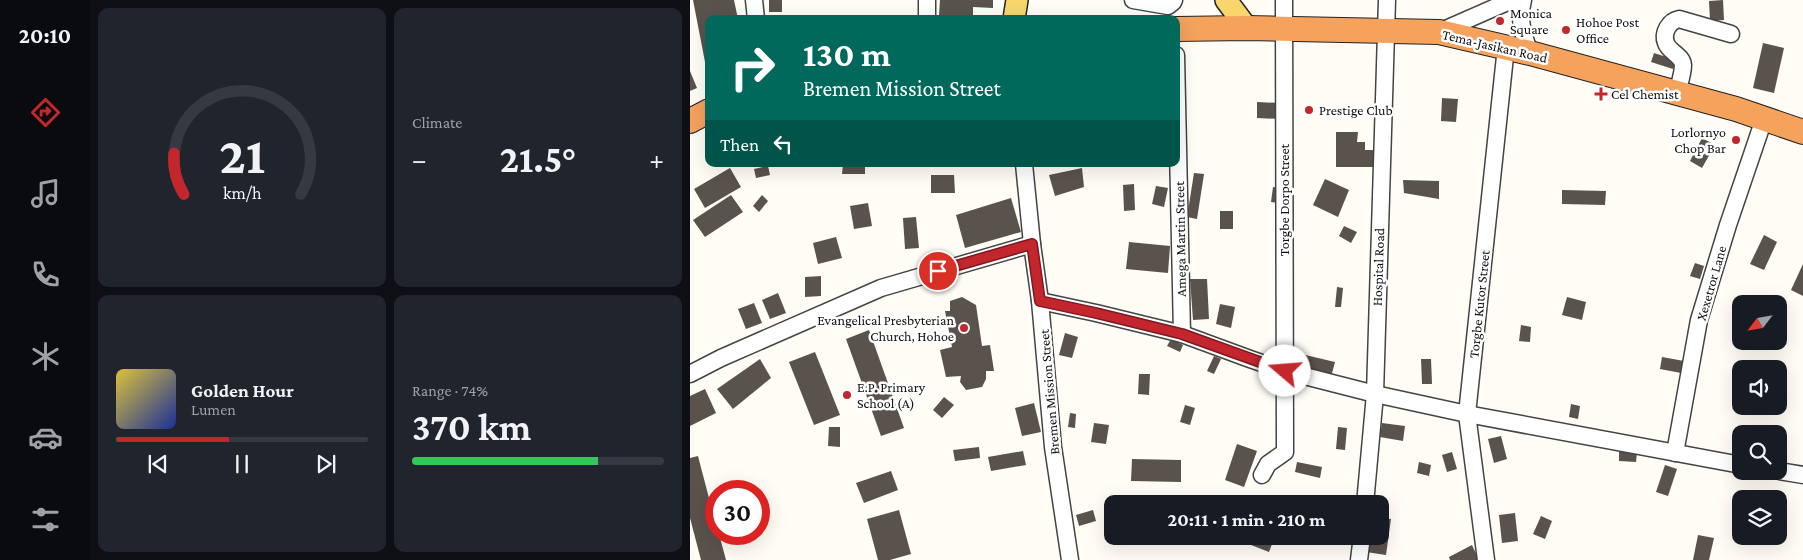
<!DOCTYPE html>
<meta charset="utf-8">
<style>
:root{--surface:#171b24;--page:#20242c;--text:#f1f3f6;--muted:#9ea1a6;--line:#363941;--accent:#c4262e}
body{margin:0;font-family:"Crimson Pro",serif;background:var(--page);color:var(--text);height:100vh;display:flex;flex-direction:column;font-size:19px;white-space:nowrap}
*{box-sizing:border-box;margin:0}
p{font-size:16px;color:var(--muted)}
.icon{flex:none;width:28px;height:28px;fill:none;stroke:currentColor;stroke-width:2;stroke-linecap:round;stroke-linejoin:round}
.map{position:relative;flex:1;overflow:hidden}
.details{display:flex;flex-direction:column;gap:8px;padding:8px;background:#0d0f14;width:600px}
.details>*{flex:none}
.banner{position:absolute;left:15px;top:15px;width:475px;height:152px;border-radius:10px;box-shadow:0 5px 20px #0002;background:#00695c;color:#fff;overflow:hidden}
.needle{width:32px;rotate:239deg}
.controls{position:absolute;left:1042px;top:295px;display:grid;gap:10px}
.controls a{display:grid;place-items:center;width:55px;height:55px;border-radius:10px;background:var(--surface);box-shadow:0 5px 20px #0002;font-size:25px}
.speed{position:absolute;left:15px;top:480px;display:flex;gap:10px;font-size:25px;font-weight:700;text-align:center}
.speed>*{display:grid;place-content:center;width:65px;height:65px;border-radius:50%;background:var(--surface);box-shadow:0 5px 20px #0002;line-height:1}
.speed .limit{border:8px solid #d22;background:#fff;color:#111}
.pin{position:absolute;display:grid;place-items:center;width:42px;height:42px;color:#fff;margin:-21px;border:2px solid #fff;border-radius:50%;box-shadow:0 1px 5px #0007}
.me{position:absolute;width:55px;margin:-28px;rotate:288deg;stroke-linejoin:round;filter:drop-shadow(0 0 4px #0008)}
.turn{display:flex;align-items:center;gap:18px;height:105px;padding:0 15px;font-size:22px}
.turn .icon{width:65px;height:65px;stroke-width:2.5}
.turn b{display:block;font-size:35px;line-height:42px}
.then{display:flex;align-items:center;height:48px;padding:0 15px;background:#0003;gap:10px;font-size:19px}
.big{font-size:38px;font-weight:700;line-height:1.1}
.details .tile{flex:1;display:flex;flex-direction:column;justify-content:center;gap:8px;min-width:0;padding:0 18px;border-radius:10px;background:var(--page)}
.details .dial{align-items:center;gap:0}
.dial svg{height:130px;overflow:visible;fill:none;stroke:var(--line);stroke-width:7;stroke-linecap:round;text-anchor:middle}
.dial text{fill:var(--text);stroke:none}
.song{display:flex;align-items:center;gap:15px}
.cover{width:60px;height:60px;border-radius:8px;background:linear-gradient(135deg,hsl(50 70% 55%),hsl(230 70% 35%))}
.played{height:5px;border-radius:2px;background:linear-gradient(90deg,var(--accent) 45%,var(--line) 45%)}
.keys{display:flex;justify-content:space-around;direction:ltr}
.heat{display:flex;justify-content:space-between;align-items:center;font-size:28px;direction:ltr}
.charge{height:8px;border-radius:4px;background:linear-gradient(90deg,#34c759 74%,var(--line) 0)}
.details .tiles{flex:1;display:grid;gap:8px;grid-template-columns:repeat(2,1fr)}
.trip{position:absolute;left:414px;top:495px;width:285px;height:50px;border-radius:10px;background:var(--surface);box-shadow:0 5px 20px #0002;font-weight:700;line-height:50px;text-align:center}
main{display:flex;flex:1;min-height:0}
.tab-bar{display:flex;flex-direction:column;width:90px;justify-content:space-around;align-items:center;background:#090b0e;color:var(--muted)}
.tab-bar .icon{width:35px;height:35px}
.tab-bar .active{color:var(--accent)}
.tab-bar b{font-size:22px;color:var(--text)}
.map>svg:first-child{display:block}
</style>
<main>
<nav class="tab-bar">
<b>20:10</b>
<svg class="icon active" aria-label="directions" viewBox="0 0 24 24"><path d="M12 3l9 9-9 9-9-9zM9 14v-3h6M13 9l2 2-2 2"/></svg>
<svg class="icon" aria-label="music" viewBox="0 0 24 24"><path d="M9 18V5l10-2v13"/><circle cx="6" cy="18" r="3"/><circle cx="16" cy="16" r="3"/></svg>
<svg class="icon" aria-label="phone" viewBox="0 0 24 24"><path d="M5 4h4l2 5-3 2q2 4 5 5l2-3 5 2v4C11 20 4 13 5 4z"/></svg>
<svg class="icon" aria-label="climate" viewBox="0 0 24 24"><path d="M12 3v18M4 7l16 10M4 17L20 7"/></svg>
<svg class="icon" aria-label="car" viewBox="0 0 24 24"><path d="M5 17H2v-5l4-1 3-4h7l3 4 3 1v5h-3M9 17h6M6 11h13"/><circle cx="7" cy="17" r="2"/><circle cx="17" cy="17" r="2"/></svg>
<svg class="icon" aria-label="filters" viewBox="0 0 24 24"><path d="M4 7h16M4 17h16"/><circle cx="9" cy="7" r="2"/><circle cx="15" cy="17" r="2"/></svg>
</nav>
<section class="details">
<div class="tiles">
<div class="tile dial"><svg viewBox="0 0 100 80">
<path d="M14 69A42 42 0 1 1 86 69"/>
<path d="M14 69A42 42 0 0 1 8 44" stroke="#c4262e"/>
<text x="50" y="56" font-size="32" font-weight="700">21</text>
<text x="50" y="72" font-size="11">km/h</text>
</svg></div>
<div class="tile"><p>Climate</p>
<div class="heat"><a>−</a><b class="big">21.5°</b><a>+</a></div>
</div>
<div class="tile">
<div class="song"><i class="cover"></i><div><b>Golden Hour</b><p>Lumen</p></div></div>
<div class="played"></div>
<div class="keys"><svg class="icon" aria-label="previous" viewBox="0 0 24 24"><path d="M18 5L8 12l10 7zM5 5v14"/></svg><svg class="icon" aria-label="pause" viewBox="0 0 24 24"><path d="M8 5v14M16 5v14"/></svg><svg class="icon" aria-label="next" viewBox="0 0 24 24"><path d="M6 5l10 7-10 7zM19 5v14"/></svg></div>
</div>
<div class="tile"><p>Range · 74%</p><b class="big">370 km</b><div class="charge"></div></div>
</div>
</section>
<div class="map">
<svg width="1113" height="560" viewBox="0 0 1113 560">
<rect width="100%" height="100%" fill="#fffdf5"/>
<g fill="#5a524d">
<polygon points="3,0 44,0 48,19 19,19 19,61 15,62"/>
<rect x="79" y="0" width="13" height="12"/>
<polygon points="250,0 303,0 303,8 283,7 283,16 249,15"/>
<polygon points="1033,0 1034,20 1020,21 1019,1"/>
<polygon points="1073,43 1094,48 1084,93 1063,88"/>
<polygon points="964,53 986,60 983,69 961,62"/>
<polygon points="0,71 7,88 0,91"/>
<polygon points="752,98 768,99 766,122 751,121"/>
<polygon points="567,102 591,103 591,119 567,118"/>
<polygon points="646,132 668,132 667,142 675,142 675,150 688,150 688,167 646,167"/>
<polygon points="1012,138 1025,145 1012,168 1000,161"/>
<polygon points="153,164 175,164 175,174 152,174"/>
<polygon points="78,166 80,175 66,178 64,169"/>
<polygon points="40,168 51,187 15,208 4,189"/>
<polygon points="392,168 394,187 365,196 359,175"/>
<polygon points="504,173 514,174 507,219 497,217"/>
<polygon points="241,175 264,175 265,193 241,193"/>
<polygon points="635,179 659,190 648,217 623,205"/>
<polygon points="713,180 749,181 749,199 714,193"/>
<polygon points="444,184 445,210 434,211 433,185"/>
<polygon points="466,186 478,188 474,207 462,204"/>
<polygon points="583,187 591,188 589,203 581,202"/>
<polygon points="872,190 916,191 915,205 872,204"/>
<polygon points="41,195 53,212 15,237 3,220"/>
<polygon points="72,195 78,201 69,212 63,206"/>
<polygon points="321,198 331,232 275,248 266,215"/>
<polygon points="178,203 182,226 164,229 160,206"/>
<rect x="530" y="211" width="13" height="18"/>
<polygon points="226,217 229,248 215,249 213,218"/>
<polygon points="654,226 667,232 661,243 649,236"/>
<polygon points="1074,235 1087,242 1074,270 1060,264"/>
<polygon points="146,237 152,258 128,264 123,243"/>
<polygon points="439,242 480,246 478,273 436,269"/>
<polygon points="1005,263 1014,266 1010,279 1000,276"/>
<polygon points="1113,264 1113,296 1101,290"/>
<polygon points="131,276 131,296 115,297 115,277"/>
<polygon points="500,279 517,279 519,319 503,320"/>
<polygon points="647,287 653,288 651,307 645,307"/>
<polygon points="88,293 96,313 80,319 72,300"/>
<polygon points="272,297 286,305 292,346 300,345 304,371 296,371 296,379 292,387 276,390 270,382 271,376 256,377 250,350 262,347 255,311 260,311 260,301"/>
<polygon points="877,297 896,302 892,320 872,315"/>
<polygon points="64,303 72,323 56,329 48,309"/>
<polygon points="530,304 545,307 541,328 526,324"/>
<polygon points="831,325 841,327 840,342 829,341"/>
<polygon points="179,330 214,428 191,436 156,339"/>
<polygon points="375,333 388,337 382,358 369,355"/>
<polygon points="481,339 493,345 490,352 477,346"/>
<polygon points="125,352 150,415 124,425 99,362"/>
<polygon points="611,354 645,362 641,377 607,369"/>
<polygon points="524,356 531,359 524,374 517,371"/>
<polygon points="972,357 994,361 991,373 970,369"/>
<polygon points="70,359 81,378 43,409 27,389"/>
<polygon points="731,359 741,359 742,384 732,384"/>
<polygon points="449,374 460,374 459,395 448,394"/>
<polygon points="15,389 26,413 0,426 0,396"/>
<polygon points="254,397 264,405 252,418 243,410"/>
<polygon points="344,403 351,432 332,436 325,408"/>
<polygon points="881,404 890,406 888,419 879,417"/>
<polygon points="495,405 505,408 500,425 490,422"/>
<polygon points="380,413 386,414 385,428 378,427"/>
<polygon points="404,423 419,425 416,444 401,442"/>
<polygon points="692,423 715,426 713,441 690,437"/>
<polygon points="139,427 150,427 150,447 138,446"/>
<polygon points="648,427 657,428 655,450 646,449"/>
<polygon points="811,436 817,459 804,463 798,439"/>
<polygon points="547,444 567,451 554,487 535,480"/>
<polygon points="289,447 290,458 265,461 263,450"/>
<polygon points="333,451 336,465 301,471 298,457"/>
<polygon points="929,451 947,453 946,462 929,461"/>
<polygon points="762,452 767,469 757,472 752,455"/>
<polygon points="8,456 26,525 26,534 29,534 36,560 11,560 0,518 0,458"/>
<polygon points="442,459 491,460 491,482 441,481"/>
<polygon points="607,462 632,467 630,478 605,472"/>
<polygon points="729,462 741,465 739,476 727,473"/>
<polygon points="975,465 987,469 978,496 966,492"/>
<polygon points="201,471 208,490 174,503 166,483"/>
<polygon points="209,510 221,554 200,560 188,560 177,519"/>
<polygon points="403,510 406,521 389,526 386,515"/>
<polygon points="825,513 828,541 812,543 809,515"/>
<polygon points="851,516 862,521 855,539 843,534"/>
<polygon points="690,518 701,519 696,555 676,552 678,536 690,536"/>
<polygon points="1008,535 1024,538 1019,560 1003,560"/>
<polygon points="564,536 585,536 579,552 561,545"/>
<polygon points="782,545 789,560 760,560 759,557"/>
</g>
<g fill="none" stroke-linecap="round" stroke-linejoin="round">
<g stroke="#444" stroke-width="19">
<g id="minor">
<polyline points="64,0 66,19"/>
<polyline points="237,0 237,19"/>
<polyline points="443,0 478,6 483,2 484,0"/>
<path d="M833,0C828,20 833,35 840,53"/>
<polyline points="749,32 822,0"/>
<polyline points="486,55 492,334"/>
<path d="M987,93C989,85 993,74 993,65C992,55 979,52 976,43C972,33 979,21 989,19L1041,34"/>
<polyline points="334,164 342,244 350,301 363,447 380,560"/>
<polyline points="350,301 406,313 492,334 560,359 595,371 685,394 777,414 1051,465"/>
<polyline points="0,374 31,358 191,288 342,244"/>
<polyline points="985,453 1009,320 1038,225 1074,119"/>
<polyline points="1089,471 1113,475"/>
<polyline points="572,475 578,464 595,452 594,0"/>
<polyline points="675,504 685,394 697,0"/>
<polyline points="669,560 672,536"/>
<polyline points="796,560 777,414 816,47"/>
</g>
</g>
<g stroke="#222" stroke-width="24">
<g id="major">
<polyline points="536,0 557,28"/>
<polyline points="324,19 327,0"/>
</g>
</g>
<g stroke="#222" stroke-width="26">
<g id="highway">
<polyline points="486,29 557,28 749,32 840,53 1046,109 1113,132"/>
<polyline points="0,121 19,111"/>
</g>
</g>
<use href="#minor" stroke="#fff" stroke-width="16"/>
<use href="#major" stroke="#f9d66b" stroke-width="21"/>
<use href="#highway" stroke="#f5a25d" stroke-width="24"/>
</g>
<g fill="none" stroke-linecap="round" stroke-linejoin="round">
<g stroke="#7f191e" stroke-width="12">
<polyline id="route" points="248,271 342,244 350,301 406,313 492,334 595,371"/>
</g>
<use href="#route" stroke="#c4262e" stroke-width="9"/>
</g>
<g fill="#c4262e" stroke="#fff" stroke-width="2">
<circle cx="810" cy="21" r="5"/>
<circle cx="876" cy="30" r="5"/>
<path d="M908.5 86.5h5v5h5v5h-5v5h-5v-5h-5v-5h5z"/>
<circle cx="619" cy="110" r="5"/>
<circle cx="1046" cy="140" r="5"/>
<circle cx="274" cy="328" r="5"/>
<circle cx="157" cy="395" r="5"/>
</g>
<g text-anchor="middle" dominant-baseline="central" stroke-width="5" stroke-linejoin="round" paint-order="stroke">
<g font-size="14" fill="#111" stroke="#fff" text-anchor="start">
<text x="820" y="13">Monica<tspan x="820" dy="16">Square</tspan></text>
<text x="886" y="22">Hohoe Post<tspan x="886" dy="16">Office</tspan></text>
<text x="921" y="94">Cel Chemist</text>
<text x="629" y="110">Prestige Club</text>
<text x="1036" y="132" text-anchor="end">Lorlornyo<tspan x="1036" dy="16">Chop Bar</tspan></text>
<text x="264" y="320" text-anchor="end">Evangelical Presbyterian<tspan x="264" dy="16">Church, Hohoe</tspan></text>
<text x="167" y="387">E.P. Primary<tspan x="167" dy="16">School (A)</tspan></text>
</g>
<g font-size="14" fill="#111" stroke="#fff">
<text transform="translate(805 46) rotate(13)">Tema-Jasikan Road</text>
<text transform="translate(594 200) rotate(-90)">Torgbe Dorpo Street</text>
<text transform="translate(490 239) rotate(-91)">Amega Martin Street</text>
<text transform="translate(688 267) rotate(-88)">Hospital Road</text>
<text transform="translate(1021 283) rotate(-74)">Xexetror Lane</text>
<text transform="translate(789 304) rotate(-84)">Torgbe Kutor Street</text>
<text transform="translate(359 392) rotate(-95)">Bremen Mission Street</text>
</g>
</g>
</svg>
<div class="controls">
<a><svg class="needle" viewBox="-14 -14 28 28"><path d="M0-13l5 13h-10z" fill="#e53935"/><path d="M0 13l5-13h-10z" fill="#9ea1a6"/></svg></a>
<a><svg class="icon" aria-label="sound" viewBox="0 0 24 24"><path d="M4 9h4l5-4v14l-5-4H4zM17 9q2 3 0 6"/></svg></a>
<a><svg class="icon" aria-label="search" viewBox="0 0 24 24"><circle cx="10" cy="10" r="6"/><path d="M15 15l6 6"/></svg></a>
<a><svg class="icon" aria-label="layers" viewBox="0 0 24 24"><path d="M12 4l9 5-9 5-9-5zM3 14l9 5 9-5"/></svg></a>
</div>
<div class="speed"><div class="limit">30</div></div>
<div class="pin" style="left:248px;top:271px;background:#d93025"><svg class="icon" aria-label="arrive" viewBox="0 0 24 24"><path d="M6 21V4h12l-3 4 3 4H6"/></svg></div>
<svg class="me" style="left:595px;top:371px" viewBox="-20 -20 40 40"><circle r="19" fill="#fff"/><path d="M0-13L10 11 0 6-10 11z" fill="#c4262e"/></svg>
<div class="trip">20:11 · 1 min · 210 m</div>
<div class="banner">
<div class="turn"><svg class="icon" aria-label="right" viewBox="0 0 24 24"><path d="M7 20v-9h11M14 6l5 5-5 5"/></svg><div><b>130 m</b>Bremen Mission Street</div></div>
<div class="then">Then<svg class="icon" aria-label="left" viewBox="0 0 24 24"><path d="M17 20v-9H6M10 6l-5 5 5 5"/></svg></div>
</div>
</div>
</main>
